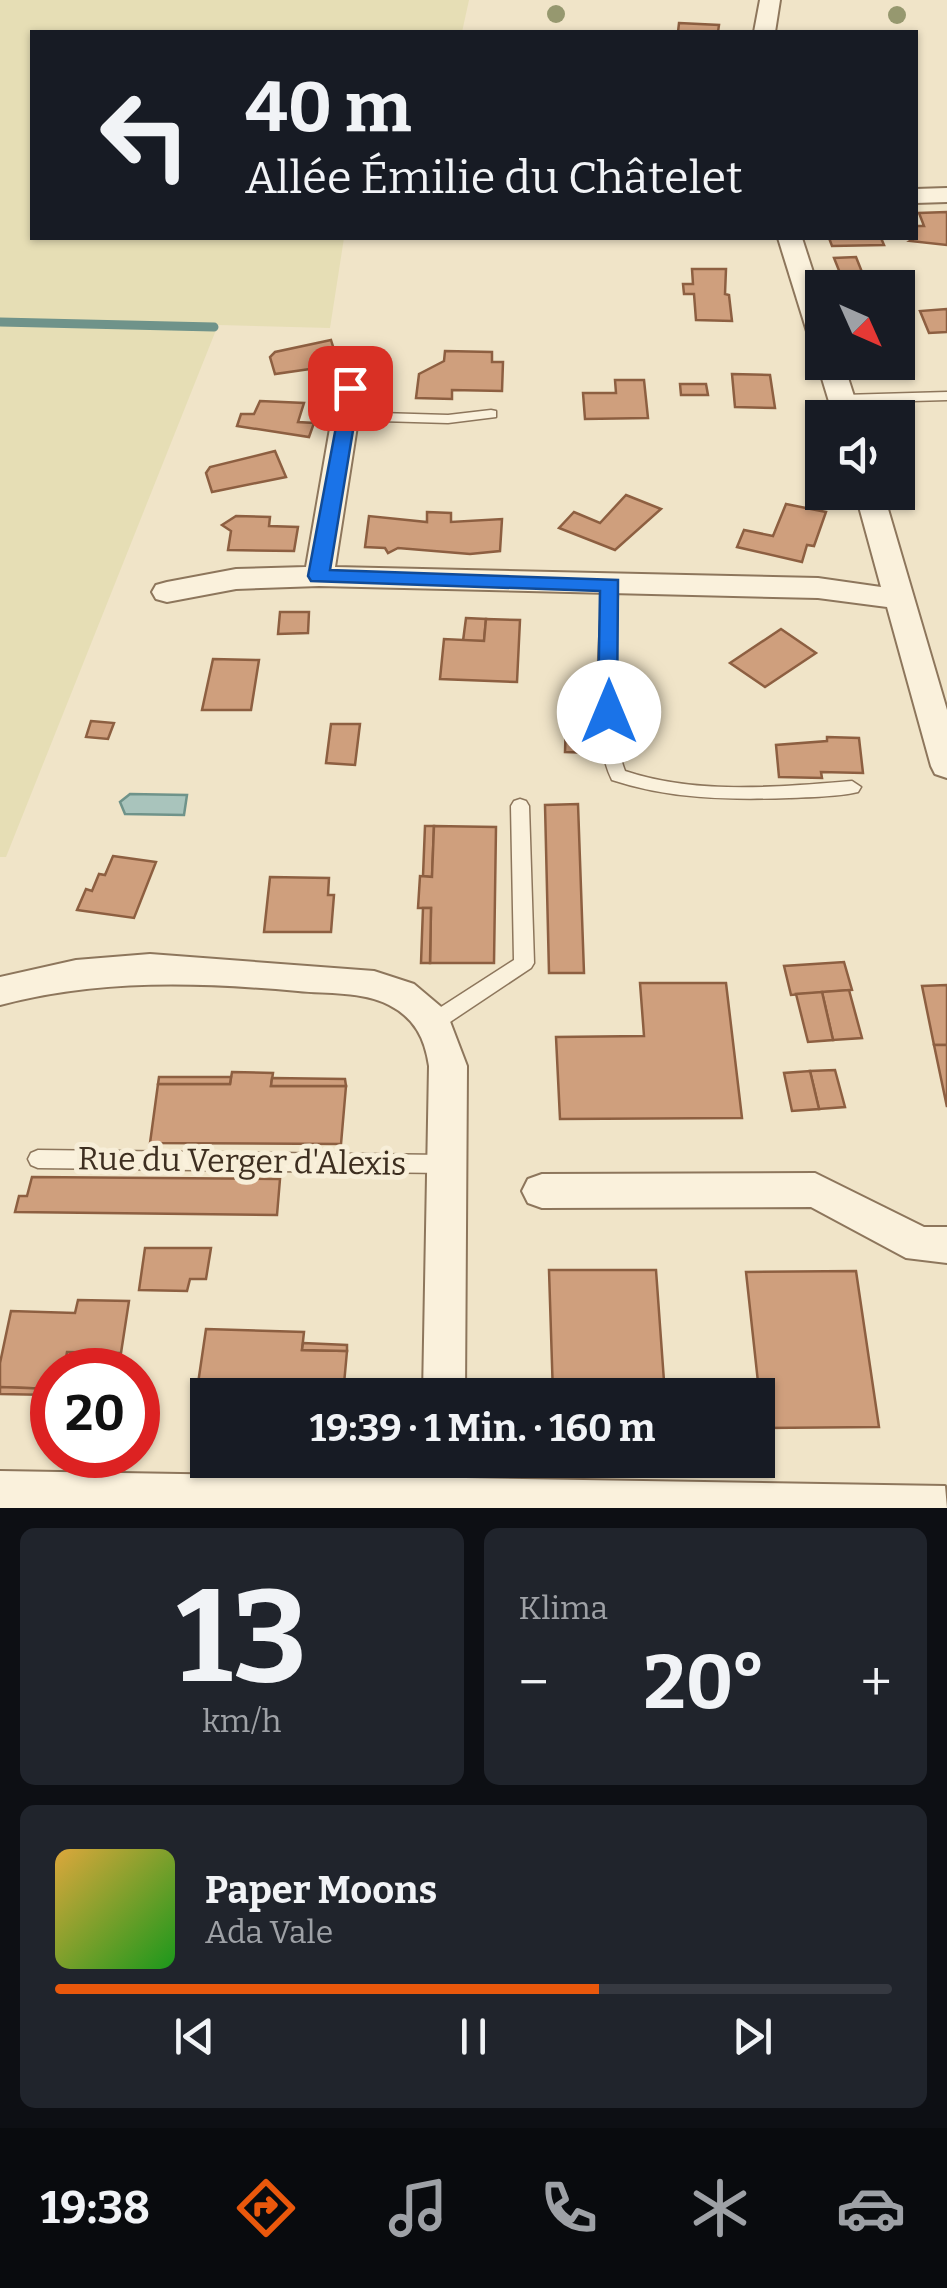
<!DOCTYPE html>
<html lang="de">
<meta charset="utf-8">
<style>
:root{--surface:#171b24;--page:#20242c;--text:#f1f3f6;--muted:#9ea1a6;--line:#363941;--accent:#ea580c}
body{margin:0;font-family:Bitter,serif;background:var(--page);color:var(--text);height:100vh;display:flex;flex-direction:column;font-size:38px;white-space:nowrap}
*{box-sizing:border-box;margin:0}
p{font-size:32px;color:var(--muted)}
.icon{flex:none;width:55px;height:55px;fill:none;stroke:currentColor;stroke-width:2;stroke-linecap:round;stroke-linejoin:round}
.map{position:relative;height:1508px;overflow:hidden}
.side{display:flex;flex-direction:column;gap:20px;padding:20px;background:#0d0f14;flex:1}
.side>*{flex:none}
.guide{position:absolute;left:30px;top:30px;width:888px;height:210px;border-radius:0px;box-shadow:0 2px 8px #0004;background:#171b24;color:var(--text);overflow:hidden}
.needle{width:65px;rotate:135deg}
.tools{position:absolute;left:805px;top:270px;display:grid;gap:20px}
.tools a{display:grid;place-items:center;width:110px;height:110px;border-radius:0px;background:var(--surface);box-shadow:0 2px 8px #0004;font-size:50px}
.speed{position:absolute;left:30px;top:1348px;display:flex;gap:20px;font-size:50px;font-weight:700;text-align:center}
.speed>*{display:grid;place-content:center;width:130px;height:130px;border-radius:50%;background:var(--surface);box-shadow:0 2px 8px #0004;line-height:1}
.speed .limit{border:15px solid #d22;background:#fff;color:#111}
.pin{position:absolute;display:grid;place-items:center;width:85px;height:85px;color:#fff;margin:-42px;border-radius:20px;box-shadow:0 5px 15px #0006}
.me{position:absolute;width:110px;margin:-55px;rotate:0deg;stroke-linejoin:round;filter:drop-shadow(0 0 8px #0008)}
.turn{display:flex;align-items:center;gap:35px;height:210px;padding:0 50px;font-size:45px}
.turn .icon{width:130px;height:130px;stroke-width:2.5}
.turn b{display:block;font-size:70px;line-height:85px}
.big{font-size:75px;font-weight:700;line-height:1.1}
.side .widget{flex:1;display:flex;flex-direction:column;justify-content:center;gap:15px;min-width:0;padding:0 35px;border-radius:15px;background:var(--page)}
.side .dial{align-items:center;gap:0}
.dial b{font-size:130px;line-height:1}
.song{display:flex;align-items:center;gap:30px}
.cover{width:120px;height:120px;border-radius:15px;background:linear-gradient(135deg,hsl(40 70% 55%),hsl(120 70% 35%))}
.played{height:10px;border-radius:5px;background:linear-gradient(90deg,var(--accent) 65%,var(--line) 65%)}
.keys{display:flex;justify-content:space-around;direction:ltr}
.heat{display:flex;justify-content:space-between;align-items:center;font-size:55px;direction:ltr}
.side .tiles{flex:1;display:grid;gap:20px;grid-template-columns:1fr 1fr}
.widget:last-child{grid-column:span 2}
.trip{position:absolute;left:190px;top:1378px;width:585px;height:100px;border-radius:0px;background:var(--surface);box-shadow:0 2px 8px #0004;font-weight:700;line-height:100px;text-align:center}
.dock{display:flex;height:160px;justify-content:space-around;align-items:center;background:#090b0e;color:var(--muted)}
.dock .icon{width:70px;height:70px}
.dock .active{color:var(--accent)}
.dock b{font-size:45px;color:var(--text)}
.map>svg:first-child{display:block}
</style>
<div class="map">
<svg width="947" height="1508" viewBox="0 0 947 1508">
<rect width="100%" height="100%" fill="#f0e4c8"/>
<polygon fill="#e6deb5" points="0,0 469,0 462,32 32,32 32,238 344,238 330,328 218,325 6,857 0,857"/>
<polygon fill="#a9c4bc" stroke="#6f938a" stroke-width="2.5" points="130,794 187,795 184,815 125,814 120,802"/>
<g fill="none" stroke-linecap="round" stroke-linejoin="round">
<polyline stroke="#6f938a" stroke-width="9" points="0,322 214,327"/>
</g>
<g fill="#cf9f7d" stroke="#8d5f41" stroke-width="2.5">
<polygon points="679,23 719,25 718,32 678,32"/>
<polygon points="947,212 947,245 910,241 915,238 915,226 924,226 919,213"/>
<polygon points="829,238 881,238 884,245 832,246"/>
<polygon points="856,257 862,272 840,273 834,258"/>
<polygon points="692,269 726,269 725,294 729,295 732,321 696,320 694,294 684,294 683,284 693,284"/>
<polygon points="947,309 947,332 929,333 920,311"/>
<polygon points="331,340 335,353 320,355 324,367 275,374 270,357 275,352"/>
<polygon points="445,351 492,352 492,362 503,362 502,391 452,390 452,399 416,398 419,374 444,361"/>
<polygon points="732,374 770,375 775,408 735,407"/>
<polygon points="615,380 644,380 648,418 585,419 583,393 616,393"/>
<polygon points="680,384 706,384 708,395 681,395"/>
<polygon points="260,401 304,403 298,422 314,423 309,437 237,426 241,414 254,414"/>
<polygon points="275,451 286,477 212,492 206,473 210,467"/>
<polygon points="626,495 661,509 615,550 559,528 574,512 600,523"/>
<polygon points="786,504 826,512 814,546 807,545 802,562 737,547 744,530 773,536"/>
<polygon points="427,512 451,513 451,522 502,519 500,551 470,554 398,548 388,553 385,548 365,547 369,516 427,522"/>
<polygon points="236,516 270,517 269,526 298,527 294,551 228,550 231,531 222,525"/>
<polygon points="280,612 309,612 308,633 278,634"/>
<polygon points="466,618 486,619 484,641 463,641"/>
<polygon points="486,619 520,620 517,682 440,679 444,639 484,641"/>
<polygon points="781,629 816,653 765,687 730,663"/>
<polygon points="213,659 259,660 251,710 202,710"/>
<polygon points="91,721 114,723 108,739 86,737"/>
<polygon points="566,722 594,723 593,753 565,752"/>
<polygon points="331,724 360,724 355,765 326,763"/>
<polygon points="827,737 859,738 863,773 821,772 822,778 779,777 776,745 827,741"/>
<polygon points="578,804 584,973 549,973 545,805"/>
<polygon points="425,826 434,826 432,877 423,876"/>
<polygon points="434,826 496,827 494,963 430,963 431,908 418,908 420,876 432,877"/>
<polygon points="113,856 156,862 134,918 77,910 86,889 92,891 99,874 105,875"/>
<polygon points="270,877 329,878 328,895 334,895 331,932 264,932"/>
<polygon points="423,908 431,908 430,963 421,963"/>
<polygon points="844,962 852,990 791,995 784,966"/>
<polygon points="640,983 726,983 742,1118 560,1119 556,1037 644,1036"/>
<polygon points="947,985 947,1045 934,1045 922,986"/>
<polygon points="849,990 862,1038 833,1040 822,992"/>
<polygon points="822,992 833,1040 808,1042 796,994"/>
<polygon points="934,1045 947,1045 947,1107"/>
<polygon points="835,1070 845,1107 819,1109 810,1071"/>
<polygon points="810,1071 819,1109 792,1111 784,1073"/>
<polygon points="232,1072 273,1073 271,1086 346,1086 341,1144 150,1143 158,1084 230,1084"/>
<polygon points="159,1077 231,1077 230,1084 158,1084"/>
<polygon points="272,1078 345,1079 346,1086 271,1086"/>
<polygon points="32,1177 280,1179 277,1215 15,1212 19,1196 27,1196"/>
<polygon points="145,1248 211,1248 206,1279 190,1279 187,1291 139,1290"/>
<polygon points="549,1270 656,1270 665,1395 553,1395"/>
<polygon points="856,1271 879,1427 763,1428 746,1272"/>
<polygon points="78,1300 129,1301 121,1353 67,1352 64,1370 52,1370 52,1389 0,1387 0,1363 11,1311 75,1313"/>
<polygon points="206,1329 304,1332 302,1350 347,1351 343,1395 262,1395 263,1389 226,1388 224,1395 208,1395 208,1404 195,1404"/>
<polygon points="303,1343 347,1345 347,1351 302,1350"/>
<polygon points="0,1387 52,1389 52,1395 0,1394"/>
</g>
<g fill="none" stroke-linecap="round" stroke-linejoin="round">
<g stroke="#8d765c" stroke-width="3">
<g id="service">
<polygon points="947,392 947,400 843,403 836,399 843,395"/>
<polygon points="491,410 496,411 496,417 448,423 346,420 339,416 346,412 448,415"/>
<path d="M610,580L618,585C617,638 606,722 625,771C696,795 779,787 852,781L861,787L858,792C836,797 811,797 789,798C729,800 669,799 612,780C588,732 601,639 602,585Z"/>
<polygon points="520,799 526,801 529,806 534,963 531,968 441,1028 434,1030 427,1028 424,1022 427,1016 514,960 511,806 514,801"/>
<polygon points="38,1150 446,1155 453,1158 456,1164 453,1170 446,1173 38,1168 31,1165 28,1159 31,1153"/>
</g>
</g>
<g stroke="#8d765c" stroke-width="4">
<g id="minor">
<polygon points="760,0 780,0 775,32 754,32"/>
<polygon points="947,188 947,202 915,203 915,189"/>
<polygon points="778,238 802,238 822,300 822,346 809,338"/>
<polygon points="822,356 822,362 843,362 861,418 834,418 817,362"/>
<polygon points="350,380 363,388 335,567 818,578 881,587 855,492 883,492 947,710 947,778 935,774 931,766 887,607 818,598 319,586 236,589 167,602 156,599 152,592 156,585 167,582 236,569 306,567 337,388"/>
<path d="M150,954L374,971L414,984L446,1011L467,1066L465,1395H423L429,1066C425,1039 415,1018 389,1005C362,991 327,994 298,991C196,982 100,979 0,1005V977L76,960Z"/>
<polygon points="815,1173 924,1227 947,1227 947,1263 906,1258 811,1207 542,1208 528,1203 522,1191 528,1179 542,1174"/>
<polygon points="422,1460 466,1460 465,1478 945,1486 947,1508 0,1508 0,1471 422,1478"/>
</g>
</g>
<use href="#service" fill="#faf1dc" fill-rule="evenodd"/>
<use href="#minor" fill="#faf1dc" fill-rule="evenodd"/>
</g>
<g fill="#96986f">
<circle cx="556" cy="14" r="9"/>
<circle cx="897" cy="15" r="9"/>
</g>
<polygon fill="#1a73e8" stroke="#114b97" stroke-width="2.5" points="344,384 360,388 330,570 618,580 617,718 609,720 598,712 600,591 311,581 308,576"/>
<g text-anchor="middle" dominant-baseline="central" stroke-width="10" stroke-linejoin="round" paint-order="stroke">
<g font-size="32" fill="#3d2e20" stroke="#f7eed8">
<text transform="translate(242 1161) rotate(1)">Rue du Verger d'Alexis</text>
</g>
</g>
</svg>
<div class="tools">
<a><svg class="needle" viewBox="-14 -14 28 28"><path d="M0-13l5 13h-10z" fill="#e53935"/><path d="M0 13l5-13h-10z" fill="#9ea1a6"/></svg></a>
<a><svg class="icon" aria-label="sound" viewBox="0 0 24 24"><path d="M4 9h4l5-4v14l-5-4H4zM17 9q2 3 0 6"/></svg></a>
</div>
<div class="speed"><div class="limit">20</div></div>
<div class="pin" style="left:350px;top:388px;background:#d93025"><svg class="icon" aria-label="arrive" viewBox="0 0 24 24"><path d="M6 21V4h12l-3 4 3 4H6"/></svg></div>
<svg class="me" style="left:609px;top:712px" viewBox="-20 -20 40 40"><circle r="19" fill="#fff"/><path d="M0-13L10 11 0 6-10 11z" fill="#1a73e8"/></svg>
<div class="trip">19:39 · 1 Min. · 160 m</div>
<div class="guide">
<div class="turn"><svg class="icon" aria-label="left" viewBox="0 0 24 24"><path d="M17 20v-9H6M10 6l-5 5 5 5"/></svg><div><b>40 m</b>Allée Émilie du Châtelet</div></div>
</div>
</div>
<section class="side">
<div class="tiles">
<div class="widget dial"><b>13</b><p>km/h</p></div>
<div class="widget"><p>Klima</p>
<div class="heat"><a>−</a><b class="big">20°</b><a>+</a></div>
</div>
<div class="widget">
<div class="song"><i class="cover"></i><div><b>Paper Moons</b><p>Ada Vale</p></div></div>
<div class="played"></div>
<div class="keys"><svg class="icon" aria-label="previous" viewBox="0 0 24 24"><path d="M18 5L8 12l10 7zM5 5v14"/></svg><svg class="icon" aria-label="pause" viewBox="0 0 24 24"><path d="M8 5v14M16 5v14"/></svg><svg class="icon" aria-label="next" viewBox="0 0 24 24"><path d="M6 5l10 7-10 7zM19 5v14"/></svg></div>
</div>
</div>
</section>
<nav class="dock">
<b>19:38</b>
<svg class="icon active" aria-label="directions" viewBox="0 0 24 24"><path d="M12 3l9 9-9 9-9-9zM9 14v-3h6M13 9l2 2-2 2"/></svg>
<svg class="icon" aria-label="music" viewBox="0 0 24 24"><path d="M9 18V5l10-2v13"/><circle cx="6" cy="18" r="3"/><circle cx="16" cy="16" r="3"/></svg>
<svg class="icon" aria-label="phone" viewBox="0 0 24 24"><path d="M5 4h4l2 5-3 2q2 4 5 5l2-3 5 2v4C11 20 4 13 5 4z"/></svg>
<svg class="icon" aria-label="climate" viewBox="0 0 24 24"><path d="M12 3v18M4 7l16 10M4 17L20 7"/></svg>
<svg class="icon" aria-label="car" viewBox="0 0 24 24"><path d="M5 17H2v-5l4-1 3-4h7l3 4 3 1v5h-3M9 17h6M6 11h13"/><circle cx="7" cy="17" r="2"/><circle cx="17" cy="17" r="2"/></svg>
</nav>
